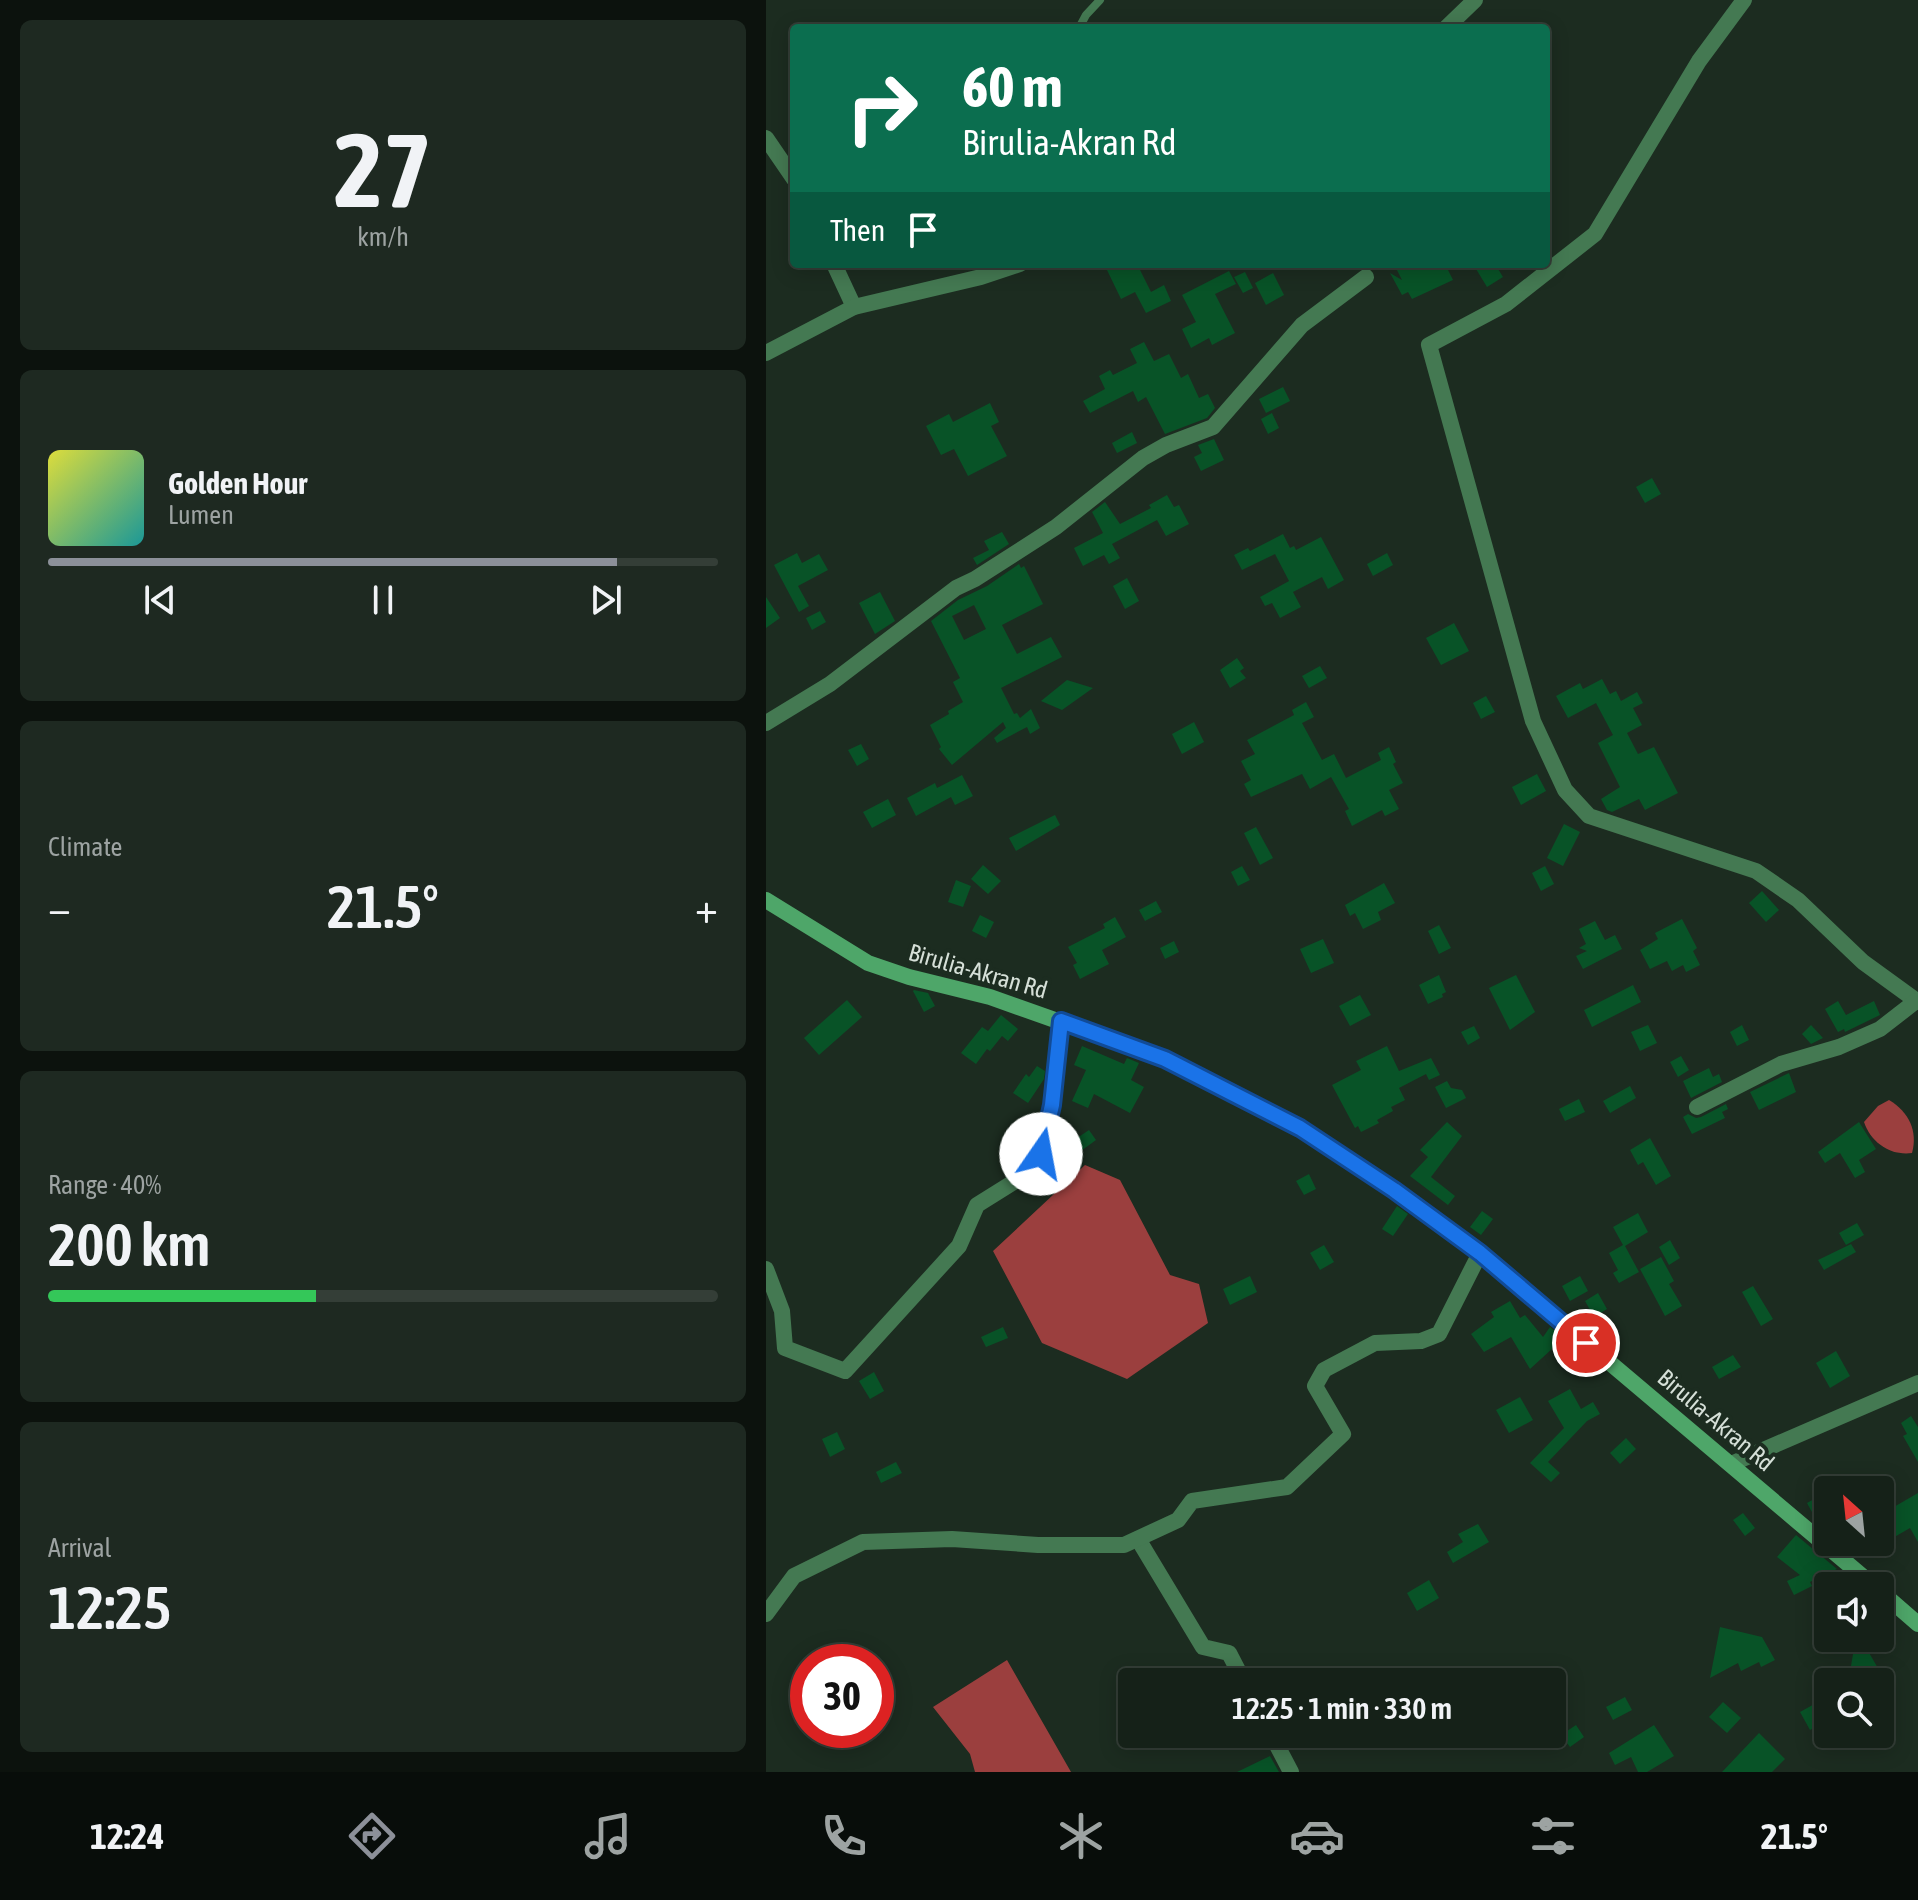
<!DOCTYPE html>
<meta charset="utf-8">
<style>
:root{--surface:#152118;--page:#1e2921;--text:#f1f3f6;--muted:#9da3a2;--line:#343e37;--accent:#8c9099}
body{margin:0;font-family:"Asap Condensed",sans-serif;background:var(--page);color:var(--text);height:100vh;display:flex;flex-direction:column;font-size:30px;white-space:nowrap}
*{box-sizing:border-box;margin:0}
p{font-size:26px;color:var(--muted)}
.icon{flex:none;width:44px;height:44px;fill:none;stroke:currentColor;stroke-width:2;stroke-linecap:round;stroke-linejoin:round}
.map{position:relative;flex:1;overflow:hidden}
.side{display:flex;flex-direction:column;gap:20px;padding:20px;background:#0c120d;width:766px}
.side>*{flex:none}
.top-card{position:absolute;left:24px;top:24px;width:760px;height:244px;border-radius:8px;box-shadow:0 4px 20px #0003,0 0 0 2px var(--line);background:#0b6e4f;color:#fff;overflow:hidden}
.needle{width:52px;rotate:333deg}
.controls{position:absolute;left:1048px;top:1476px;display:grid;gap:16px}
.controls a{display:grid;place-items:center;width:80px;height:80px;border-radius:8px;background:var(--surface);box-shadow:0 4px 20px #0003,0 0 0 2px var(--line);font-size:40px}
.speed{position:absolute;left:24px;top:1644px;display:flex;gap:16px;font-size:40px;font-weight:700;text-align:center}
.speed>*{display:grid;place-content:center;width:104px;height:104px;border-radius:50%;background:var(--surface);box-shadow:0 4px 20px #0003,0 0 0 2px var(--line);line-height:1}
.speed .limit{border:12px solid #d22;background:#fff;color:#111}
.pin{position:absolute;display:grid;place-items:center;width:68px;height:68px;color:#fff;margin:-34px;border:4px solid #fff;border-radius:50%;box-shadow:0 2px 8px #0007}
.me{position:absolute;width:88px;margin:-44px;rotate:12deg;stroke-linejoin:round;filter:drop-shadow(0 0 6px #0008)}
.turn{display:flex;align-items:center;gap:28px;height:168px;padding:0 40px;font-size:36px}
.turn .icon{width:104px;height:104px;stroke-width:2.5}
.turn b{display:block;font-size:56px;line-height:68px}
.then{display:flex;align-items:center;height:76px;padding:0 40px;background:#0003;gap:16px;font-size:30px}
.big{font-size:60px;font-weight:600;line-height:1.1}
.side .tile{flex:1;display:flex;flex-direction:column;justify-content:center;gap:12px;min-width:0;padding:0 28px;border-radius:12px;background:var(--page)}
.side .dial{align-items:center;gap:0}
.dial b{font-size:104px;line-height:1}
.song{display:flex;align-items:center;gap:24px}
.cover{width:96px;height:96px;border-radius:12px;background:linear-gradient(135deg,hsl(60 70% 55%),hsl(180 70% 35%))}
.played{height:8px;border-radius:4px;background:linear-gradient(90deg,var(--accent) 85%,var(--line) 85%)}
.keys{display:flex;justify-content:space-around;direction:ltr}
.heat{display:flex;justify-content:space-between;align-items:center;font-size:44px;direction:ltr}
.charge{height:12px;border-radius:6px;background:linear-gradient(90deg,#34c759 40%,var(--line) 0)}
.trip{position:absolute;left:352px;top:1668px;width:448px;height:80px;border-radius:8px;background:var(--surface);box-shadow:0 4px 20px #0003,0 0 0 2px var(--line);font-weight:600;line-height:80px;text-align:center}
.tabs{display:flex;height:128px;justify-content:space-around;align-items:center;background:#080d0a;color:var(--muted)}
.tabs .icon{width:56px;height:56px}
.tabs .active{color:var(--accent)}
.tabs b{font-size:36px;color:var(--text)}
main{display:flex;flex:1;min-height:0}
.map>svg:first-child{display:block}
</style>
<main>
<section class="side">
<div class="tile dial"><b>27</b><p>km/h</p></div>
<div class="tile">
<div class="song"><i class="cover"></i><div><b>Golden Hour</b><p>Lumen</p></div></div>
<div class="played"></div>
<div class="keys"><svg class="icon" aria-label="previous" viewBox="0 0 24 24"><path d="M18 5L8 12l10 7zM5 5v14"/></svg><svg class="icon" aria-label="pause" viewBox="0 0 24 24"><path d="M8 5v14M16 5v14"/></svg><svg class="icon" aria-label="next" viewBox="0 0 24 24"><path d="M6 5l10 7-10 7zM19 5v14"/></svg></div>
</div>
<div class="tile"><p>Climate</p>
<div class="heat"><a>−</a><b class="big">21.5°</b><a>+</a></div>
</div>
<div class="tile"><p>Range · 40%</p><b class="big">200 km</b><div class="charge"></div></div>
<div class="tile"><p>Arrival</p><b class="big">12:25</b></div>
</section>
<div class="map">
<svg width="1152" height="1772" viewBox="0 0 1152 1772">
<rect width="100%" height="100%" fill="#1c2c20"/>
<g fill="#9b3f3e">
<path d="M1123,1100C1143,1112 1152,1131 1146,1153C1125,1156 1105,1143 1098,1122L1112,1106Z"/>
<polygon points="319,1165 354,1180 404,1275 433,1284 442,1323 361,1379 276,1343 227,1251"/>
<polygon points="241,1660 305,1772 209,1772 204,1754 167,1707"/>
</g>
<g fill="#085327" fill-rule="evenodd">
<polygon points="353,264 371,264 385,292 398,285 405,301 380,313 369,292 355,299 341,270"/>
<polygon points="628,264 679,264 687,280 646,299 642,292 636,295 624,273 636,280"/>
<polygon points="707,264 729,264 737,277 721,287"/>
<polygon points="463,271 470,284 449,294 469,333 446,345 443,338 425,348 416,329 430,322 416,295"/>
<polygon points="479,272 487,288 477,293 468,277"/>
<polygon points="507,273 518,295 500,305 489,283"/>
<polygon points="378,342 388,361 403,354 415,378 422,374 433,398 442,394 449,408 441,418 399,434 380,397 372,402 367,391 324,413 317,401 339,389 333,376 344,370 347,375 371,363 364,349"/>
<polygon points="517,387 524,401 500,413 493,399"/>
<polygon points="224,403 233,422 225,426 241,456 202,476 188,449 175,455 160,426 183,414 187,422"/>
<polygon points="506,413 513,428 502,434 495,419"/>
<polygon points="366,432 371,443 351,453 346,443"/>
<polygon points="448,439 458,460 435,471 428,457 436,453 432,445"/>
<polygon points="886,478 895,494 879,503 870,487"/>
<polygon points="401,495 408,507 413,505 423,524 400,536 391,520 346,544 354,558 343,564 338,555 317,566 308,548 337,533 326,512 339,502 354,524 385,508 383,505"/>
<polygon points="236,532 243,544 211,565 207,558 223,550 218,541"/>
<polygon points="517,534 524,548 528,546 530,550 555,537 578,580 562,589 556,577 527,592 535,607 514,618 506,603 499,606 494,597 523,581 509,554 476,570 468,555 482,548 484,551"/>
<polygon points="31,553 36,563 53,554 62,570 32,586 43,606 33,612 8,565"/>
<polygon points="621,553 627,565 607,576 601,564"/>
<path d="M253,564L255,568L258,566L277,604L236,625L251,654L285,637L296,657L235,688L248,714L251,713L254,718L265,709L274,728L264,734L261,727L231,743L228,738L240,728L237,722L186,765L173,749L175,747L164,725L183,714L182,711L197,702L187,682L194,678L165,621L192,600L221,586ZM208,605L220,629L198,640L186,616Z"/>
<polygon points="361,578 373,601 359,609 347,586"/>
<polygon points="114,592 129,621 109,634 93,603"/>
<polygon points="0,597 14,618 0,628"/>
<polygon points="54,611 60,622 46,630 40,618"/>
<polygon points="688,623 703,651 675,665 660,638"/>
<polygon points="471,658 478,668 474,671 480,678 464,688 454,670"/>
<polygon points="554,666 561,678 543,688 536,676"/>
<polygon points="836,679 844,694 850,691 855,701 871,692 877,703 867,708 876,725 861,733 872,754 888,747 912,793 879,810 873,799 846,812 841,810 835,799 854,787 832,743 847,735 830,703 802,718 790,696 814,683 817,689"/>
<polygon points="301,680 327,688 296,710 275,701"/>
<polygon points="720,696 729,712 715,719 707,703"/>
<polygon points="540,702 548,717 536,723 556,760 568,754 580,778 615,760 612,753 623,747 630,762 627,764 637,783 623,790 633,809 619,816 616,810 586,826 579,811 583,809 565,777 544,789 536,774 485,797 478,784 485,780 475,761 489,754 481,740 528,715 526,710"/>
<polygon points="428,722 438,742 416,754 406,734"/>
<polygon points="95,744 103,759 91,766 82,750"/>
<polygon points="771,774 780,791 755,805 746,787"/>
<polygon points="196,775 207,796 189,805 185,797 150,816 141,798 169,783 171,788"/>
<polygon points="122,799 130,815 106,828 97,812"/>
<polygon points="289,815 294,825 250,851 243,838"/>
<polygon points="798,824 814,832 797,866 781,858"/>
<polygon points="490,827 507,858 494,865 478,833"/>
<polygon points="217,865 235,881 222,894 205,879"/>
<polygon points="476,866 484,880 472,886 465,872"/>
<polygon points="779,866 788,884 775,891 766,873"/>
<polygon points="190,880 205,886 197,907 182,902"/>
<polygon points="618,883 629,903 612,912 615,920 597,929 589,913 584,916 579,905"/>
<polygon points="996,891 1013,910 1000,922 983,903"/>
<polygon points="390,901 396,912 379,921 373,910"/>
<polygon points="214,915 228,922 220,938 206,931"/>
<polygon points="349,917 360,937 336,950 343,964 314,979 307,965 311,963 302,947 339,928 337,924"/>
<polygon points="916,919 931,948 927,951 934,965 920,972 917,965 906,971 901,961 884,969 874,950 892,939 889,933"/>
<polygon points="829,921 839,940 849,935 856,949 817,969 810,956 821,951 813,948 820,944 813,929"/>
<polygon points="673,925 685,948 673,954 662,931"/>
<polygon points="557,939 568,963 545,973 534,949"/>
<polygon points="408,941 413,952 399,959 394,948"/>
<polygon points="673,975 680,992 676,994 677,997 662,1004 653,985"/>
<polygon points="750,975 769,1012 744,1030 723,988"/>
<polygon points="867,985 875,1002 826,1027 818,1010"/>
<polygon points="148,990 162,993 169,1006 158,1012 147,991"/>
<polygon points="594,995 605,1015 584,1026 573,1006"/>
<polygon points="81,1000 96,1017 53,1055 38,1038"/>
<polygon points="1072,1001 1080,1015 1108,1001 1114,1015 1079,1032 1078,1029 1072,1032 1059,1009"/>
<polygon points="235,1015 252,1029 242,1041 236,1036 224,1051 221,1049 210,1064 195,1053 216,1027 222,1031"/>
<polygon points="882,1025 891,1043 874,1051 865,1032"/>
<polygon points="976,1025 983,1040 971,1046 964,1032"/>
<polygon points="1045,1025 1057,1038 1045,1044 1036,1034"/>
<polygon points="708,1026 714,1038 702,1045 695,1032"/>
<polygon points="316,1046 358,1064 361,1058 373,1063 365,1080 378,1087 364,1113 328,1094 322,1108 306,1101 320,1070 308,1065"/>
<polygon points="621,1046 633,1071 665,1058 674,1075 663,1080 660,1074 633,1088 639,1100 625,1107 627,1111 611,1120 613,1123 595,1132 592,1126 589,1128 566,1085 595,1070 590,1061"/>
<polygon points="915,1056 923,1070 912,1077 904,1062"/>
<polygon points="271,1066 279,1071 278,1079 262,1103 247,1093 260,1074 263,1077"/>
<polygon points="943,1068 947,1077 953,1074 956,1082 925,1098 917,1081"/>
<polygon points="1023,1073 1030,1092 993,1110 984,1092"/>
<polygon points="681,1081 685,1088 696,1090 700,1098 680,1108 669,1087"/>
<polygon points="864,1086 870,1098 844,1113 837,1101"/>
<polygon points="813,1099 819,1112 799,1121 793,1109"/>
<polygon points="960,1104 962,1109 956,1112 959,1118 926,1134 917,1117 922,1114 930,1118 935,1117"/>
<polygon points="681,1122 696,1136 665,1177 689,1196 682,1205 644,1176 662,1157 654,1150"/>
<polygon points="1093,1122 1110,1149 1093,1160 1099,1172 1089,1178 1074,1153 1059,1163 1052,1152"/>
<polygon points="323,1130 330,1140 315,1151 308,1140"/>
<polygon points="884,1138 905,1176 890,1185 877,1162 872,1165 864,1150"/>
<polygon points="543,1174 550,1189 538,1195 530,1181"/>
<polygon points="631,1206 642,1214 627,1236 616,1229"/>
<polygon points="716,1211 727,1219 715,1235 704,1227"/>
<polygon points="872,1213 882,1232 859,1246 873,1272 853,1283 847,1273 852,1270 843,1253 857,1245 847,1227"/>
<polygon points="1091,1223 1098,1235 1080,1245 1073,1233"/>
<polygon points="904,1240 914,1258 903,1265 893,1247"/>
<polygon points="1085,1244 1090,1252 1058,1270 1052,1260"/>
<polygon points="558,1245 568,1262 554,1270 544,1253"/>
<polygon points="895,1257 908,1281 903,1284 916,1306 899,1316 874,1269"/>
<polygon points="484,1276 491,1292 464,1305 457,1289"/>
<polygon points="814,1276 822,1291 804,1301 796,1286"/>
<polygon points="987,1286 1007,1319 995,1326 976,1292"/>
<polygon points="832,1293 841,1309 828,1317 819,1301"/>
<polygon points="744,1301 754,1318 759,1315 777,1337 784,1327 798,1338 764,1369 745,1337 718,1352 705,1334 728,1317 725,1312"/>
<polygon points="237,1327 242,1338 220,1347 215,1337"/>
<polygon points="1070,1351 1084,1376 1064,1388 1050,1363"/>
<polygon points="967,1355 975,1367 953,1379 946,1367"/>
<polygon points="108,1372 118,1391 104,1399 93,1381"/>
<polygon points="804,1389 815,1409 827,1402 834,1414 821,1421 782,1462 794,1473 785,1482 764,1463 798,1428 782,1401"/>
<polygon points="754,1397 767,1420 743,1433 730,1410"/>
<polygon points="1145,1416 1152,1427 1152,1462 1137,1436 1141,1434 1135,1423"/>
<polygon points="71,1432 79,1449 64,1457 56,1439"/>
<polygon points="860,1438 870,1449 854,1464 844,1453"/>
<polygon points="130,1462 136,1473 115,1483 110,1472"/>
<polygon points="1062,1491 1062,1505 1047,1514 1041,1503"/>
<polygon points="1152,1493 1152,1542 1144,1528 1125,1539 1114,1519 1114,1515"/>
<polygon points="977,1513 989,1528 979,1536 967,1520"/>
<polygon points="712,1524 723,1542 687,1563 681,1552 697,1542 692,1534"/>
<polygon points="1030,1535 1071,1569 1044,1582 1046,1586 1028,1595 1021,1581 1034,1575 1011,1557"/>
<polygon points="663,1580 673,1598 651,1611 641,1593"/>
<polygon points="954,1627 996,1637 1009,1660 995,1667 993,1662 975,1671 972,1663 944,1678"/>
<polygon points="1068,1638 1123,1640 1120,1654 1102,1651 1116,1675 1103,1682 1062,1682 1062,1716 1047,1689 1060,1682 1050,1682 1085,1666 1088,1648 1067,1644"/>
<polygon points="859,1697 866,1710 847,1720 840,1707"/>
<polygon points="957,1702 975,1718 961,1733 943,1717"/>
<polygon points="1052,1702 1062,1720 1044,1730 1034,1712"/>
<polygon points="810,1725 818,1737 804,1747 795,1735"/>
<polygon points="888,1725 908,1756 881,1772 872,1772 865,1757 849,1765 843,1753"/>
<polygon points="993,1733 1019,1759 1006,1772 956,1772"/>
<polygon points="504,1756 513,1772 471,1772"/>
</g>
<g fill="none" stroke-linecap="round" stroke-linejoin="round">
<polyline stroke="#447952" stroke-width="8" points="313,28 320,15 334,0"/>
<g stroke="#447952" stroke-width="16">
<polyline points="978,0 933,61 829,234 740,304 663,345 767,721 799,790 823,816 990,871 1032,900 1097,962 1152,1002"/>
<polyline points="680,28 709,0"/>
<polyline points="0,138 28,179"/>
<polyline points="68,264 88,307"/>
<polyline points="0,353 88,307 215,277 254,264"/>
<polyline points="0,723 64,684 190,588 209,579 290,527 377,458 400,445 447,427 536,325 600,277"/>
<polyline points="931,1107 1015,1064 1073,1047 1114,1029 1150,1001"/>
<polyline points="0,1269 16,1311 19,1348 79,1371 193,1246 211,1205 251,1180 275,1154 286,1105 295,1021"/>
<polyline points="965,1464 1152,1383"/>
<polyline points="372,1539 437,1647 463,1653 478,1682"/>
<polyline points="0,1614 28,1576 97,1542 186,1539 272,1545 358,1545 412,1520 426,1501 521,1487 577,1434 549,1386 558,1370 609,1343 655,1341 673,1334 714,1253"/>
<polyline points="505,1734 525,1772"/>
</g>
<g stroke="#4ea669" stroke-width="16">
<polyline points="0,900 102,963 143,977 224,997 399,1059 534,1128 628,1190 714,1253 1108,1586"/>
<polyline points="1114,1591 1152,1624"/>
</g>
</g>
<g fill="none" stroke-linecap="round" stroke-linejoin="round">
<g stroke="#114b97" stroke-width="20">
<polyline id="route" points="275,1154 286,1105 295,1021 399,1059 534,1128 628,1190 714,1253 820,1343"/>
</g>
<use href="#route" stroke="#1a73e8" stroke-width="14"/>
</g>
<g text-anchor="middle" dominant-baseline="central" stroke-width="8" stroke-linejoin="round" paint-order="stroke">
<g font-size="24" fill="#d6e0d8" stroke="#1c2c20">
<text transform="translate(212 971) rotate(16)">Birulia-Akran Rd</text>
<text transform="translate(950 1420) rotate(40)">Birulia-Akran Rd</text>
</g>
</g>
</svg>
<div class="controls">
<a><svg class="needle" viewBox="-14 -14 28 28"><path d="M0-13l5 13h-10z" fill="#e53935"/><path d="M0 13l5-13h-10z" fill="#9da3a2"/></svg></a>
<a><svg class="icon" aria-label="sound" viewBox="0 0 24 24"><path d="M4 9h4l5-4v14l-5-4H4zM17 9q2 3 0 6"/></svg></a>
<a><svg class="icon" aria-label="search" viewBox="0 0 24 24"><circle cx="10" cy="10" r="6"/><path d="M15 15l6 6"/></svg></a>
</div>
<div class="speed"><div class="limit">30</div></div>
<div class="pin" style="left:820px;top:1343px;background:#d93025"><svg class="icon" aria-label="arrive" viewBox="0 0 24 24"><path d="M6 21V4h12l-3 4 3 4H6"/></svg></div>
<svg class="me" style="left:275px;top:1154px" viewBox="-20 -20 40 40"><circle r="19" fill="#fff"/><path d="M0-13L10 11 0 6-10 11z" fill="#1a73e8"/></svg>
<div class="trip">12:25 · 1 min · 330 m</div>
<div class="top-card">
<div class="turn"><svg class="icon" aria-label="right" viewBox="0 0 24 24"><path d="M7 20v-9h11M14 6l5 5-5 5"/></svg><div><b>60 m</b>Birulia-Akran Rd</div></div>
<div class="then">Then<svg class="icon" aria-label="arrive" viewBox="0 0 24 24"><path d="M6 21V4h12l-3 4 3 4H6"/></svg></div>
</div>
</div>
</main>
<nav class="tabs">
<b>12:24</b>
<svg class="icon active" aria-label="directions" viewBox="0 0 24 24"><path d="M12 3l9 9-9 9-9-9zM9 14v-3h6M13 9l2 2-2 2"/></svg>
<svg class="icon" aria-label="music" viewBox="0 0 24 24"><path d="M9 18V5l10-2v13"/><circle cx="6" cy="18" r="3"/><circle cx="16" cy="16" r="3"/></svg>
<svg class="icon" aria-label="phone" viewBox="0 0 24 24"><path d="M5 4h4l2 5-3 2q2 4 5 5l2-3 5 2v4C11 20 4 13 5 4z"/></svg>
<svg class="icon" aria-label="climate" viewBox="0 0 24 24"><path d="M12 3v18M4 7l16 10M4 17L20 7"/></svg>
<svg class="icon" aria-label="car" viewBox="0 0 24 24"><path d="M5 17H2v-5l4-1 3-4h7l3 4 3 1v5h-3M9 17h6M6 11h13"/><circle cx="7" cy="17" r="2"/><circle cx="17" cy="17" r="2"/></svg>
<svg class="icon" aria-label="filters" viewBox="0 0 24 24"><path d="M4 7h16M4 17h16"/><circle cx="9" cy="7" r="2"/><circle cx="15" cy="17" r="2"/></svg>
<b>21.5°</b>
</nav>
